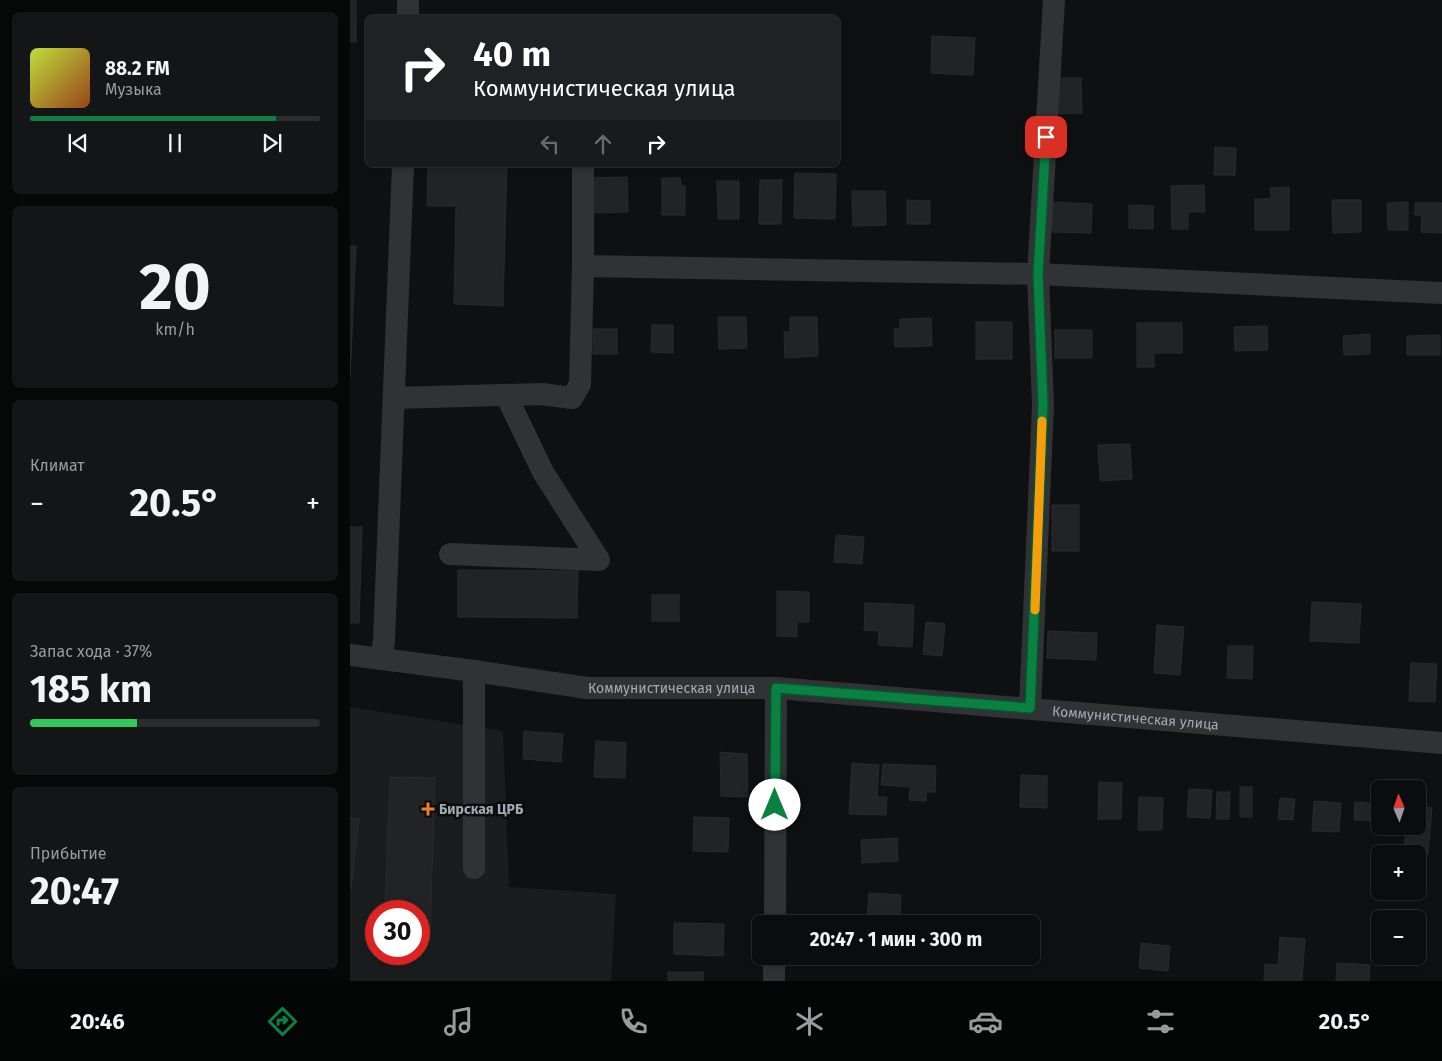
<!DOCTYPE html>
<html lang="ru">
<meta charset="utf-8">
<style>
:root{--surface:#0b0c0d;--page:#141516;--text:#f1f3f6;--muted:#9a9b9d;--line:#2b2c2e;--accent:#0b8043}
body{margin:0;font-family:"Fira Sans",sans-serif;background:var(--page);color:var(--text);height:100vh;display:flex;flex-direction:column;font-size:19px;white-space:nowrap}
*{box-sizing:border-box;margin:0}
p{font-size:16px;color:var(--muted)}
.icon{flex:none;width:28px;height:28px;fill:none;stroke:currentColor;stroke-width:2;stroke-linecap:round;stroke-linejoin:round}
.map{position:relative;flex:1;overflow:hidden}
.panel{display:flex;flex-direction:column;gap:12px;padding:12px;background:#060707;width:350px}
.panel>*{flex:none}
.guide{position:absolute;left:15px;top:15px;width:475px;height:152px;border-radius:8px;box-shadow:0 2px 8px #0003,0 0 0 1px var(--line);background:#202124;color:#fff;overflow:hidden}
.needle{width:32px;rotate:358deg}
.tools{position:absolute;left:1021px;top:780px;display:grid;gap:10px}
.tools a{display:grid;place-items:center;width:55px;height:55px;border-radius:8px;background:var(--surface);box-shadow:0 2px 8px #0003,0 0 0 1px var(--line);font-size:25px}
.speed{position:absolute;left:15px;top:900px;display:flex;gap:10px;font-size:25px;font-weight:700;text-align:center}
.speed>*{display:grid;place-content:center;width:65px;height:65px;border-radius:50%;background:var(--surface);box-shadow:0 2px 8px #0003,0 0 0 1px var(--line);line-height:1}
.speed .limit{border:8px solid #d22;background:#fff;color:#111}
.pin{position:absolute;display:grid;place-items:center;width:42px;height:42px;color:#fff;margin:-21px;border-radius:10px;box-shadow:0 2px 8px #0006}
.me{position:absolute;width:55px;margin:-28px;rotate:0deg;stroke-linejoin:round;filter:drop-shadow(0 0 4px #0008)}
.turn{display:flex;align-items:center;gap:18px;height:105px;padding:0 25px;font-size:22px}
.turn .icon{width:65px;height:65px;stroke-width:2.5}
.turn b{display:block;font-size:35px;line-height:42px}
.lanes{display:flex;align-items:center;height:48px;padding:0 25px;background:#0003;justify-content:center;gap:25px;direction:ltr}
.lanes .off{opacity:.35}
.big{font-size:38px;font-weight:700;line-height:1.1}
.panel .tile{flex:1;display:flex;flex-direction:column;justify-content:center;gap:8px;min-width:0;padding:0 18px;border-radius:8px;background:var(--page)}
.panel .dial{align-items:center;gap:0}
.dial b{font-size:65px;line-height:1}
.song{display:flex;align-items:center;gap:15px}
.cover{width:60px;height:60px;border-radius:8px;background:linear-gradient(135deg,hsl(70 70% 55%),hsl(20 70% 35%))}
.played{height:5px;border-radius:2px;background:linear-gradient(90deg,var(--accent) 85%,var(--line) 85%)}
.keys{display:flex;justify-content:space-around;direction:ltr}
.heat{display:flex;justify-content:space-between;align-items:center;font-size:28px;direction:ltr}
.charge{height:8px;border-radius:4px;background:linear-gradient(90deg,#34c759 37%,var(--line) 0)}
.trip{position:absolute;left:402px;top:915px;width:288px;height:50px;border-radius:8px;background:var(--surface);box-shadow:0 2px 8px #0003,0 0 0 1px var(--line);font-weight:700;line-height:50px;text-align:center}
.tab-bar{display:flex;height:80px;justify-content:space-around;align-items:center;background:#040505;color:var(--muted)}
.tab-bar .icon{width:35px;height:35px}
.tab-bar .selected{color:var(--accent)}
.tab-bar b{font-size:22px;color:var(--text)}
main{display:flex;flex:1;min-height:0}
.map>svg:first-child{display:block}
</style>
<main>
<section class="panel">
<div class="tile">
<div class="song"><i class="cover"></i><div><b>88.2 FM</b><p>Музыка</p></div></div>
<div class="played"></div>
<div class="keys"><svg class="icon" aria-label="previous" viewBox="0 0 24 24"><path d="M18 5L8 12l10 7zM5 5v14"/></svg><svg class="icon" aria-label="pause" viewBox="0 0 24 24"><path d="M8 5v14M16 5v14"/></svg><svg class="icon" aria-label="next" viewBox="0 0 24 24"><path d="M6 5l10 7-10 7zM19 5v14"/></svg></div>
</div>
<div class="tile dial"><b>20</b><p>km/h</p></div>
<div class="tile"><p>Климат</p>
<div class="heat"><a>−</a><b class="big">20.5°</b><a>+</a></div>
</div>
<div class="tile"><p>Запас хода · 37%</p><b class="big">185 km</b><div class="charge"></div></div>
<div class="tile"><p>Прибытие</p><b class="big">20:47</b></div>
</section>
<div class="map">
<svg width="1092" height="981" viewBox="0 0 1092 981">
<rect width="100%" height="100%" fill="#0f1011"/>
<path fill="#1b1c1e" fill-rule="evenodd" d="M0,707L153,731L159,887L266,894L261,981H0ZM26,911H69V954H26Z"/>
<g fill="#222325" stroke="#292a2d">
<rect x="0" y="0" width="6" height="42"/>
<polygon points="582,36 625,38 623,75 581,73"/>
<polygon points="702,78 731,78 732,113 703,114"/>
<polygon points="865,147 886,148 885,175 864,175"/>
<polygon points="78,165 157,165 153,306 104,304 106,206 77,206"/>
<polygon points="445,173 486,174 485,219 444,218"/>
<polygon points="277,177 278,212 238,213 237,178"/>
<polygon points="312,178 330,178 331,186 335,186 335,215 312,215"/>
<polygon points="410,180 432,180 431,224 409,224"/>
<polygon points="367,181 389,181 389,219 368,219"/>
<polygon points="854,185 855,212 838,212 838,229 822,229 821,186"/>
<polygon points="939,187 939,230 905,230 905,199 921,199 920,188"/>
<polygon points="502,191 535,191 536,225 503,226"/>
<polygon points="557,200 580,201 580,224 557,224"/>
<polygon points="982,200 1011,200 1011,232 983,233"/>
<polygon points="703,202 742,204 741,233 702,232"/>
<polygon points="1058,202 1058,230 1038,230 1037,203"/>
<polygon points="1065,203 1092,203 1092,233 1071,232 1072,215 1065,215"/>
<polygon points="779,205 803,206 803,229 779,228"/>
<polygon points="0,246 6,246 0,378"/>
<polygon points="368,317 396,317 397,348 369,349"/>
<polygon points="440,317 467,317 468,356 435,358 434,332 440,332"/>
<polygon points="581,318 582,346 545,347 544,329 550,328 550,319"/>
<rect x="626" y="322" width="36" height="37"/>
<polygon points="787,323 832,323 832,353 804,353 804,367 787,367"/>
<polygon points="302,325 323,325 323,353 301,352"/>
<polygon points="917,326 918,350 885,351 884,327"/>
<rect x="243" y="329" width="24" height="25"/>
<rect x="705" y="330" width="37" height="28"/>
<polygon points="1020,334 1020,354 994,355 993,336"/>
<polygon points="1090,335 1090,355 1057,355 1057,336"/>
<polygon points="780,444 782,479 750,481 748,445"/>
<rect x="702" y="505" width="27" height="46"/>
<polygon points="0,527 12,527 9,623 0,623"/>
<polygon points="486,535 514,537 512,564 484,562"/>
<polygon points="108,570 228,571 227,618 108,617"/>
<polygon points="427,591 459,592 459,622 447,622 447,637 427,636"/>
<rect x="302" y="595" width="27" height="26"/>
<polygon points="962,602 1011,604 1009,643 960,641"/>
<polygon points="515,603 564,605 562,647 528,645 529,631 514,630"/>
<polygon points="576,622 595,624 592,656 573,654"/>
<polygon points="807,625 834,627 830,675 804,673"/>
<polygon points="698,631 747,633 746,660 697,658"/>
<polygon points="878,646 903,646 902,679 877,678"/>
<polygon points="1061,663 1087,664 1085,702 1059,701"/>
<polygon points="174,731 213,734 211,762 173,759"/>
<polygon points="246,741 276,743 275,778 244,777"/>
<polygon points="370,752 397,754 398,797 371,796"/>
<polygon points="502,763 529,765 527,797 537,797 536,815 499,814"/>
<polygon points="533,764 586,766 585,792 576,792 576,801 559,800 560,787 531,785"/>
<polygon points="671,775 697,776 697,808 670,807"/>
<polygon points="40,777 85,778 80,932 69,932 69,911 35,911"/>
<polygon points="749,782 772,783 771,819 748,819"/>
<rect x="890" y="787" width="12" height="30"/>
<polygon points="839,789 862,790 860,818 837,817"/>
<polygon points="867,792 880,792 879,819 866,819"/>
<polygon points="789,797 813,798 812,830 788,830"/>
<polygon points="930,798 945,799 943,820 928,819"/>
<polygon points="964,801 991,803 989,832 962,831"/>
<polygon points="1005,802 1030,804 1030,821 1004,820"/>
<polygon points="1068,806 1082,808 1078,854 1054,852 1056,826 1068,826"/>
<polygon points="344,817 379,818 378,852 343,851"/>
<polygon points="0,818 9,819 1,889 0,889"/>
<polygon points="547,838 548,861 512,863 511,840"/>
<polygon points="519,893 551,895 550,919 517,917"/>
<polygon points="324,923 374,924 373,956 324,954"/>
<polygon points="930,937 955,939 952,981 914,981 915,964 928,965"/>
<polygon points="791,943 820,946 818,971 789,968"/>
<polygon points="987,963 1020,965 1019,981 986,981"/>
<polygon points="318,972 354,972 353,981 318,981"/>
</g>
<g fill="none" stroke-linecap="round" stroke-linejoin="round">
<g stroke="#303236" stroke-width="22">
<polyline points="58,18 58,0"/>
<polyline points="233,266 688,274 1092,293"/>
<polyline points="44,398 192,394 222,398 230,384 233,266 233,165"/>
<polyline points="100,554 249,560 193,472 156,395"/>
<path id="s1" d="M0,655L124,671L237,688H426L1092,743"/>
<polyline points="31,659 34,640 53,165"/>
<polyline points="124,671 124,868"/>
<polyline points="680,708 693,406 688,274 704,0"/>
<polyline points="425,924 426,688"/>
<polyline points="424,981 424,956"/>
</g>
</g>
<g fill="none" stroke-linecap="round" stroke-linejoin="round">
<g stroke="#07532c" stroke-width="12">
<polyline id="route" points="425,805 426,688 680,708 693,406 688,274 696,137"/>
</g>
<use href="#route" stroke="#0b8043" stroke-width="9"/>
<polyline stroke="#f59e0b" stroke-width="9" points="685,610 692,421"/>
</g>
<path fill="#ed7e2b" stroke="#0a0b0c" stroke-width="2" d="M75.5 801.5h5v5h5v5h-5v5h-5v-5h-5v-5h5z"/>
<g text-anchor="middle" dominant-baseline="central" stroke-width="5" stroke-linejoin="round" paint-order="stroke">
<g font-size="14" fill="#a1aab1" stroke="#0a0b0c">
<text stroke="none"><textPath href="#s1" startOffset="324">Коммунистическая улица</textPath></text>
<text stroke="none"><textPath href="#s1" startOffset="789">Коммунистическая улица</textPath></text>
</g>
<g font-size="14" font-weight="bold" fill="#a1aab1" stroke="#0a0b0c" text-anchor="start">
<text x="89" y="809">Бирская ЦРБ</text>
</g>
</g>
</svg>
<div class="tools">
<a><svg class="needle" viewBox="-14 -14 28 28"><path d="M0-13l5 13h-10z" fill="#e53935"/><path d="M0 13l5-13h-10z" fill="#9a9b9d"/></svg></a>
<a>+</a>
<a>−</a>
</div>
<div class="speed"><div class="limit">30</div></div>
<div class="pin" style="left:696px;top:137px;background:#d93025"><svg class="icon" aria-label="arrive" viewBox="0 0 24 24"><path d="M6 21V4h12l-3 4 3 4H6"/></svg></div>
<svg class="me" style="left:425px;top:805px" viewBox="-20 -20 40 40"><circle r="19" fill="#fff"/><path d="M0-13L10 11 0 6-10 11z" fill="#0b8043"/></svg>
<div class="trip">20:47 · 1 мин · 300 m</div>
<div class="guide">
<div class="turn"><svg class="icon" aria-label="right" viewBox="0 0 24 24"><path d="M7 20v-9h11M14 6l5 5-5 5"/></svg><div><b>40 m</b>Коммунистическая улица</div></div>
<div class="lanes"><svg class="icon off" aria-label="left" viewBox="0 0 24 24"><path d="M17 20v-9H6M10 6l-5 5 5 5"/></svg><svg class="icon off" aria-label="ahead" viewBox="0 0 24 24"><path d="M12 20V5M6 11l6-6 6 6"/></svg><svg class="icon" aria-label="right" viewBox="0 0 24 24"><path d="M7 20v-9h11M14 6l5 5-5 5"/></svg></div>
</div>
</div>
</main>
<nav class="tab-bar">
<b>20:46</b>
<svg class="icon selected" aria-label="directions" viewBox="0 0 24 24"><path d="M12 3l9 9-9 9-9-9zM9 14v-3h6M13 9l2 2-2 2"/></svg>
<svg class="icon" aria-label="music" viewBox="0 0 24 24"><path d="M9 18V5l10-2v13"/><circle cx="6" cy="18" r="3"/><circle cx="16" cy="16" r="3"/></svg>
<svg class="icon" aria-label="phone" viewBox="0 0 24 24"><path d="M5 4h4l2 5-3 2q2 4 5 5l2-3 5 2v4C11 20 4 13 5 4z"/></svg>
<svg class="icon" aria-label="climate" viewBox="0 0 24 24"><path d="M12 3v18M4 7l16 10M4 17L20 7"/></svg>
<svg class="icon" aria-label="car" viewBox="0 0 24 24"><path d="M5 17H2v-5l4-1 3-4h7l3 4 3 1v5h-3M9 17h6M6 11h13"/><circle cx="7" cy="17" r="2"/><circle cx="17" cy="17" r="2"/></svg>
<svg class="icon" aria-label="filters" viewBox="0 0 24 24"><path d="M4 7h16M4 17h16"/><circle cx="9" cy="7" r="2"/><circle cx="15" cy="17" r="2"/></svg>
<b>20.5°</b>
</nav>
